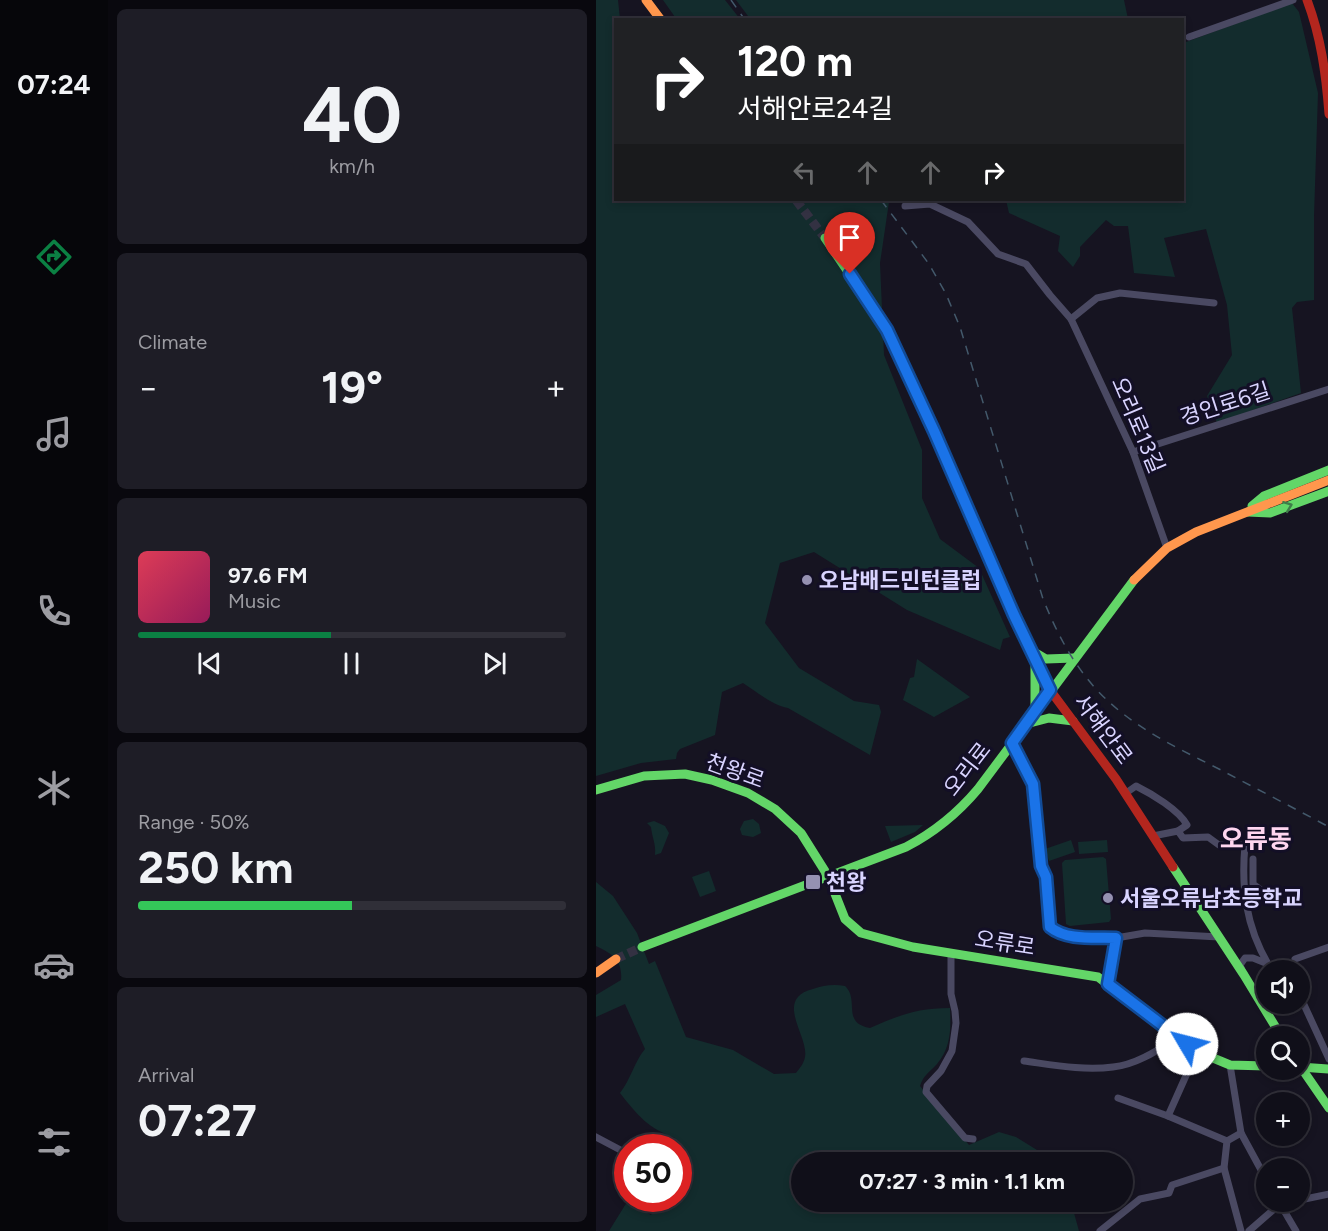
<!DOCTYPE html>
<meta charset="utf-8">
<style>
:root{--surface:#100f19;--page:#1e1d26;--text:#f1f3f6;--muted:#9c9ca2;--line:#302f38;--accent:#0b8043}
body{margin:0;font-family:Figtree,"Noto Sans KR",sans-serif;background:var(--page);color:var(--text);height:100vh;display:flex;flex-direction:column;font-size:22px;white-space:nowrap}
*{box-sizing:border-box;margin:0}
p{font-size:20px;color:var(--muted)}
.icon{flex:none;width:33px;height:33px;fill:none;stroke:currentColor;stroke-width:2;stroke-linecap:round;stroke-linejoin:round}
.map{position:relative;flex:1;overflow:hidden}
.side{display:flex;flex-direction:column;gap:9px;padding:9px;background:#09080e;width:488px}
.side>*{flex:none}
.hud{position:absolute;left:18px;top:18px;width:570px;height:183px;border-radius:0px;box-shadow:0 3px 9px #0003,0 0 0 2px var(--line);background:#202124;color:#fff;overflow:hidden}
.controls{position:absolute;left:660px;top:960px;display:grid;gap:12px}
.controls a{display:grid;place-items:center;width:54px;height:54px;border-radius:50%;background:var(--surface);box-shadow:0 3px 9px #0003,0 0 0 2px var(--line);font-size:30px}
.speed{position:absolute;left:18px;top:1134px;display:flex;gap:12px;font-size:30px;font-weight:700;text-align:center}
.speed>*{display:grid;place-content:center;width:78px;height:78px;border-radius:50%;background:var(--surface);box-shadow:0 3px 9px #0003,0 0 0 2px var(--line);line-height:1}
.speed .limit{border:9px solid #d22;background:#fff;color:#111}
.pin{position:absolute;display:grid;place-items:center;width:51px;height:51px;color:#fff;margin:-62px -26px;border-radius:50% 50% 50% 0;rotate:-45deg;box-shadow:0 0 6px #0007}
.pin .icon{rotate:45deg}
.me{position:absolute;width:66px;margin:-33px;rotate:307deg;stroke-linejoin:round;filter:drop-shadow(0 0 4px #0008)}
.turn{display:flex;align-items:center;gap:21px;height:126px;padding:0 24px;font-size:27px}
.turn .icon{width:78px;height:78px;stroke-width:2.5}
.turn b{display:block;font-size:42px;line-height:51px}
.lanes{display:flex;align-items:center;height:57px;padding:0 24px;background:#0003;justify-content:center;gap:30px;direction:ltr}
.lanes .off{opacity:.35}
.big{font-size:45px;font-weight:700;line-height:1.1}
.side .tile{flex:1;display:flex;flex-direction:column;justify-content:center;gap:9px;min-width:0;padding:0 21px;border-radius:9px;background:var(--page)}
.side .dial{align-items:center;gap:0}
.dial b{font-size:78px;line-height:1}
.song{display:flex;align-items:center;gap:18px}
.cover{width:72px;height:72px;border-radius:9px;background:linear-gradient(135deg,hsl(350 70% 55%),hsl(330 70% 35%))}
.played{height:6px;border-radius:3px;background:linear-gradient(90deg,var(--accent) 45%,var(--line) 45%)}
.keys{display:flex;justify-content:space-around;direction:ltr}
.heat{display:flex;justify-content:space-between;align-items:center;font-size:33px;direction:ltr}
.charge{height:9px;border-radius:4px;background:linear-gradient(90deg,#34c759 50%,var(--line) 0)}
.trip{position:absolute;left:195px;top:1152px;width:342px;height:60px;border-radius:30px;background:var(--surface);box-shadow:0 3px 9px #0003,0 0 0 2px var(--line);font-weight:700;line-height:60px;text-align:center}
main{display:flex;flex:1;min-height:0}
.dock{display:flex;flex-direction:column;width:108px;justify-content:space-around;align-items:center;background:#06060a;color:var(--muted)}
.dock .icon{width:42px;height:42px}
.dock .current{color:var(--accent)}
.dock b{font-size:27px;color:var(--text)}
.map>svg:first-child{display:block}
</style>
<main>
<nav class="dock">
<b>07:24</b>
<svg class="icon current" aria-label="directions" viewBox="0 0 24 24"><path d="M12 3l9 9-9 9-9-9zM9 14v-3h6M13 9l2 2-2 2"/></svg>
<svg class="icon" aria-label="music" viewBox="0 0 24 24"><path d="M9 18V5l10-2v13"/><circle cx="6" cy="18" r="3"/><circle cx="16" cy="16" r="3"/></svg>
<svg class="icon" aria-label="phone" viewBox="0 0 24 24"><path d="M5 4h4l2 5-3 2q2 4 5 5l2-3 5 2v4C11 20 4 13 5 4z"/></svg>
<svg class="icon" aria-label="climate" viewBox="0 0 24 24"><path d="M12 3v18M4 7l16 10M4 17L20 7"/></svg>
<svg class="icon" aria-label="car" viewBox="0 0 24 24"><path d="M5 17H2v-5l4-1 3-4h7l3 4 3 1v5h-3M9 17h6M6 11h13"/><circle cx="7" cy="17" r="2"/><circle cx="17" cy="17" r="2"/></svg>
<svg class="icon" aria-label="filters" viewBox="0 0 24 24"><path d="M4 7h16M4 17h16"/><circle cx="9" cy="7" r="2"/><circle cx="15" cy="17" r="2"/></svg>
</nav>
<section class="side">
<div class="tile dial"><b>40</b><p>km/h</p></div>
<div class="tile"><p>Climate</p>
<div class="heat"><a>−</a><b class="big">19°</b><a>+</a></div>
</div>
<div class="tile">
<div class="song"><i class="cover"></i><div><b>97.6 FM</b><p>Music</p></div></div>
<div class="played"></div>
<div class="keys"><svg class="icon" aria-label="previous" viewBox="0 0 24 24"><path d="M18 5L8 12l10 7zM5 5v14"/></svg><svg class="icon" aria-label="pause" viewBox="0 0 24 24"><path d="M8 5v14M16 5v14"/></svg><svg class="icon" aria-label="next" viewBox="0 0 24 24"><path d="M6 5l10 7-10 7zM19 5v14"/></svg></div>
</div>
<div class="tile"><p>Range · 50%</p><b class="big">250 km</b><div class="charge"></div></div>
<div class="tile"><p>Arrival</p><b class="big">07:27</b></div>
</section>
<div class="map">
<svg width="733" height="1231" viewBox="0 0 733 1231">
<rect width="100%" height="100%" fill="#161421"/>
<g fill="#132c2d">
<path d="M0,0H22L24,19L20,20L18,36L20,37V200H299L293,202L284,263L288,355L326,450V498L344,539L383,568L414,637L407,639L404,650L311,610L218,552L184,563L169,623L203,668L258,701L283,705L285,712L274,755L192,708C176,705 161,692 147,683L126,692L119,735L84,749L81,753L80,759L45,763L0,776Z"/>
<polygon points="67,0 129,0 144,19 78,19 79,17"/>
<polygon points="140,0 528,0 532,19 155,20"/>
<polygon points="696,3 703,12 722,93 718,216 718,300 701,302 696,308 705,393 621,423 611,396 636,355 631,305 610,229 568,238 579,277 538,273 532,226 518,226 510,220 484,247 484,256 477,267 462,251 464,236 413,213 410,200 586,200 587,45 590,42"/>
<polygon points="321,659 374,697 338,717 307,700 314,678 318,677"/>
<polygon points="157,819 163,824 165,833 157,837 146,835 144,829 148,821"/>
<path d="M58,821L69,826L73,833L65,853L59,855C60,843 56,838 55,827L51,823Z"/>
<polygon points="327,825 319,832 295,842 289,826"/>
<polygon points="475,840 479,852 453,861 449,849"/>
<polygon points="511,840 512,852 483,854 482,842"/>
<polygon points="507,857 510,859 515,919 513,922 474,926 470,924 466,863 469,860"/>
<polygon points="113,871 120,891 104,897 96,877"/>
<path d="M0,882L17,896L41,933L53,964L59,961L90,1037L137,1050L178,1074L200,1073C204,1068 208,1063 209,1057C213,1036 177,999 217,989C228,985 238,984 249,986C264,1000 245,1023 274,1028C304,1015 321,1008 354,1008C355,1029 355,1047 341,1064C333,1073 328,1074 324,1086L373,1145L403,1132L420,1137L441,1150L448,1162H206V1202H475L483,1231H13L31,1202L55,1215L65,1199L82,1198L83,1172L87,1165V1159L83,1157L82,1148L80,1147L79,1138C52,1128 42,1116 24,1093C35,1079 38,1062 49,1049L29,1004L0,1017V995L25,980C27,960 15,953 0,946Z"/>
</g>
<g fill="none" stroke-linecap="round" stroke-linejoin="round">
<g stroke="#333142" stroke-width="9" stroke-dasharray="9 4.5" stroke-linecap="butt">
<polyline points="200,200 229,238"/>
<polyline points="20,959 46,947"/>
</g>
<g stroke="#4a4962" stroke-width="7">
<polyline points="593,37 697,0"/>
<polyline points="309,206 334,204 372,222 402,254 430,264 454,295 475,319 537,452 571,548"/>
<polyline points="475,319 501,298 524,293 618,303"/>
<polyline points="537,452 733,389"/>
<polyline points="416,743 437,784 445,866 450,877 454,927 462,933 471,936 520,938 549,933 623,937"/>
<path d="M530,793L540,786C556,794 583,810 591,825L582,831"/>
<path d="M557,836L582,831L587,838L612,837L623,845H649C645,888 650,926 672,964L657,958H649L644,965L646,970"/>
<polyline points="657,859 657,884 665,890"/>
<polyline points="355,954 355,994 359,1011 360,1023 356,1051 345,1071 331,1086 330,1092 369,1138 377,1139"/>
<polyline points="699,959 733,947"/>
<polyline points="672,964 679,970"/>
<polyline points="512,984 520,938"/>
<polyline points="704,996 733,1059"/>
<path d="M428,1061C457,1065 488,1071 517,1067C540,1065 562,1050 581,1038"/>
<polyline points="634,1065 645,1133 670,1179"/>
<polyline points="522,1098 572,1116 631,1141"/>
<polyline points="572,1116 601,1051"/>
<polyline points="0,1137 32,1154"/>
<polyline points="704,1200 733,1194"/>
<polyline points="683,1202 700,1231"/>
<polyline points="684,1204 696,1202"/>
<polyline points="504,1231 544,1199 573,1193 576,1185 628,1168"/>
<polyline points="645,1231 628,1168 631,1141 645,1133"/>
<polyline points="653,1231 684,1204"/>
</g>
<g stroke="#63d668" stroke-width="9">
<polyline points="229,238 291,329 436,653"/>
<polyline points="656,506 668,496 733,470"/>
<polyline points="652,512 674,513 733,491"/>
<polyline points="435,650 450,659 478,658"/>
<polyline points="439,663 439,711"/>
<polyline points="430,724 453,718 477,721"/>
<polyline points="0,790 48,776 89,774 116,780 152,793 179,809 205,833 232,876 249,919 265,933 317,947 502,977 581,1038 605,1053 634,1065 670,1066"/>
<polyline points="577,867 648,975 685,1036"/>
<path d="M46,947L310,847C339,832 361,814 382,789L538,580"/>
<polyline points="704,1066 733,1108"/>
<polyline points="704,1067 733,1069"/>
</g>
<g stroke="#ff974d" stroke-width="9">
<polyline points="50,0 65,20"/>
<polyline points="538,580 571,548 600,532 733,480"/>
<polyline points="0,973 20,959"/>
</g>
<g stroke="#b3261e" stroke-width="9">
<path d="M711,0C725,37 730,74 733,114"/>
<polyline points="436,653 454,690 520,779 577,867"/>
</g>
<g stroke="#43596b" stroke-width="1.5" stroke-dasharray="9 8" stroke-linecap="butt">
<polyline points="135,0 149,20"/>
<path d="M285,200L333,264L350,294L364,327L447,599C461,633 475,661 500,689C534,726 579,747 623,769C659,788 696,807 733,827"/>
</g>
</g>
<defs><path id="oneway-chevron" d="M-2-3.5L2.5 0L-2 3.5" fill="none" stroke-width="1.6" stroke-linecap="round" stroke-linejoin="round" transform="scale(1.5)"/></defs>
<use stroke="#3f7c4a" href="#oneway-chevron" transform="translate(692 506) rotate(-21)"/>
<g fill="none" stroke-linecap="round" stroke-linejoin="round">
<g stroke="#114b97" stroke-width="15">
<path id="route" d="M254,274L291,330L338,431L418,615L454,690L416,743L437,784L445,866L450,877L454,927C471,941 499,937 520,938L512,984L591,1044"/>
</g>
<use href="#route" stroke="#1a73e8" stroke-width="10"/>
</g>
<g fill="#9591b1" stroke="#130f26" stroke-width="2">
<circle cx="211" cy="580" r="6"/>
<rect x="209" y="874" width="16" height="16" rx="3"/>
<circle cx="512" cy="898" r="6"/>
</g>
<g text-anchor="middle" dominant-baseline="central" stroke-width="6" stroke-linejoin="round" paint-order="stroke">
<g font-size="22" fill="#d9d4ff" stroke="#130f26">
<text transform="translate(629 404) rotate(-18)">경인로6길</text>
<text transform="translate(542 425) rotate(67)">오리로13길</text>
<text transform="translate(507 729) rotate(53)">서해안로</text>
<text transform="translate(371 769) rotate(-52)">오리로</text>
<text transform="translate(139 771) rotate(20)">천왕로</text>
<text transform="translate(409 943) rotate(9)">오류로</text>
</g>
<g font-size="22" font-weight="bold" fill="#d9d4ff" stroke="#130f26" text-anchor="start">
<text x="223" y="580">오남배드민턴클럽</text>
<text x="230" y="882">천왕</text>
<text x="524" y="898">서울오류남초등학교</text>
</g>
<g font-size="26" font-weight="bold" fill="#ffd6f0" stroke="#130f26">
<text x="660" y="839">오류동</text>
</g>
</g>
</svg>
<div class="controls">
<a><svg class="icon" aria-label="sound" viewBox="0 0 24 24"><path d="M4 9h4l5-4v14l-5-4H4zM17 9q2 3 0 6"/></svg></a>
<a><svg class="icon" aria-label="search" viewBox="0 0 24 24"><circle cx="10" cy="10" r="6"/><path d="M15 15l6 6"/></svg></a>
<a>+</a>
<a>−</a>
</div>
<div class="speed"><div class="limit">50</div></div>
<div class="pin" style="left:254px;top:274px;background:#d93025"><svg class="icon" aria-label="arrive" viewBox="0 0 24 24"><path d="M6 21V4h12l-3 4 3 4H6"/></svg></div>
<svg class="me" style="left:591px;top:1044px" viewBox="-20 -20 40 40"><circle r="19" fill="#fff"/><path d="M0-13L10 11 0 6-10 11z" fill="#1a73e8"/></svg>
<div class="trip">07:27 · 3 min · 1.1 km</div>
<div class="hud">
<div class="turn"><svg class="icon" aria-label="right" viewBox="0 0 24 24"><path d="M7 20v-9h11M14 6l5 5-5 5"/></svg><div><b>120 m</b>서해안로24길</div></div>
<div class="lanes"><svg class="icon off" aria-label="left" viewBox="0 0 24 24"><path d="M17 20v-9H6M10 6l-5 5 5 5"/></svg><svg class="icon off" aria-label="ahead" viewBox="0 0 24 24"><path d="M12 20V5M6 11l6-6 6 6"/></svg><svg class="icon off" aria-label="ahead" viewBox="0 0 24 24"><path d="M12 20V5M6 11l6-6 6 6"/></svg><svg class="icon" aria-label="right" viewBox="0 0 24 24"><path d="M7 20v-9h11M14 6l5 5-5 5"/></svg></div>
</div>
</div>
</main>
